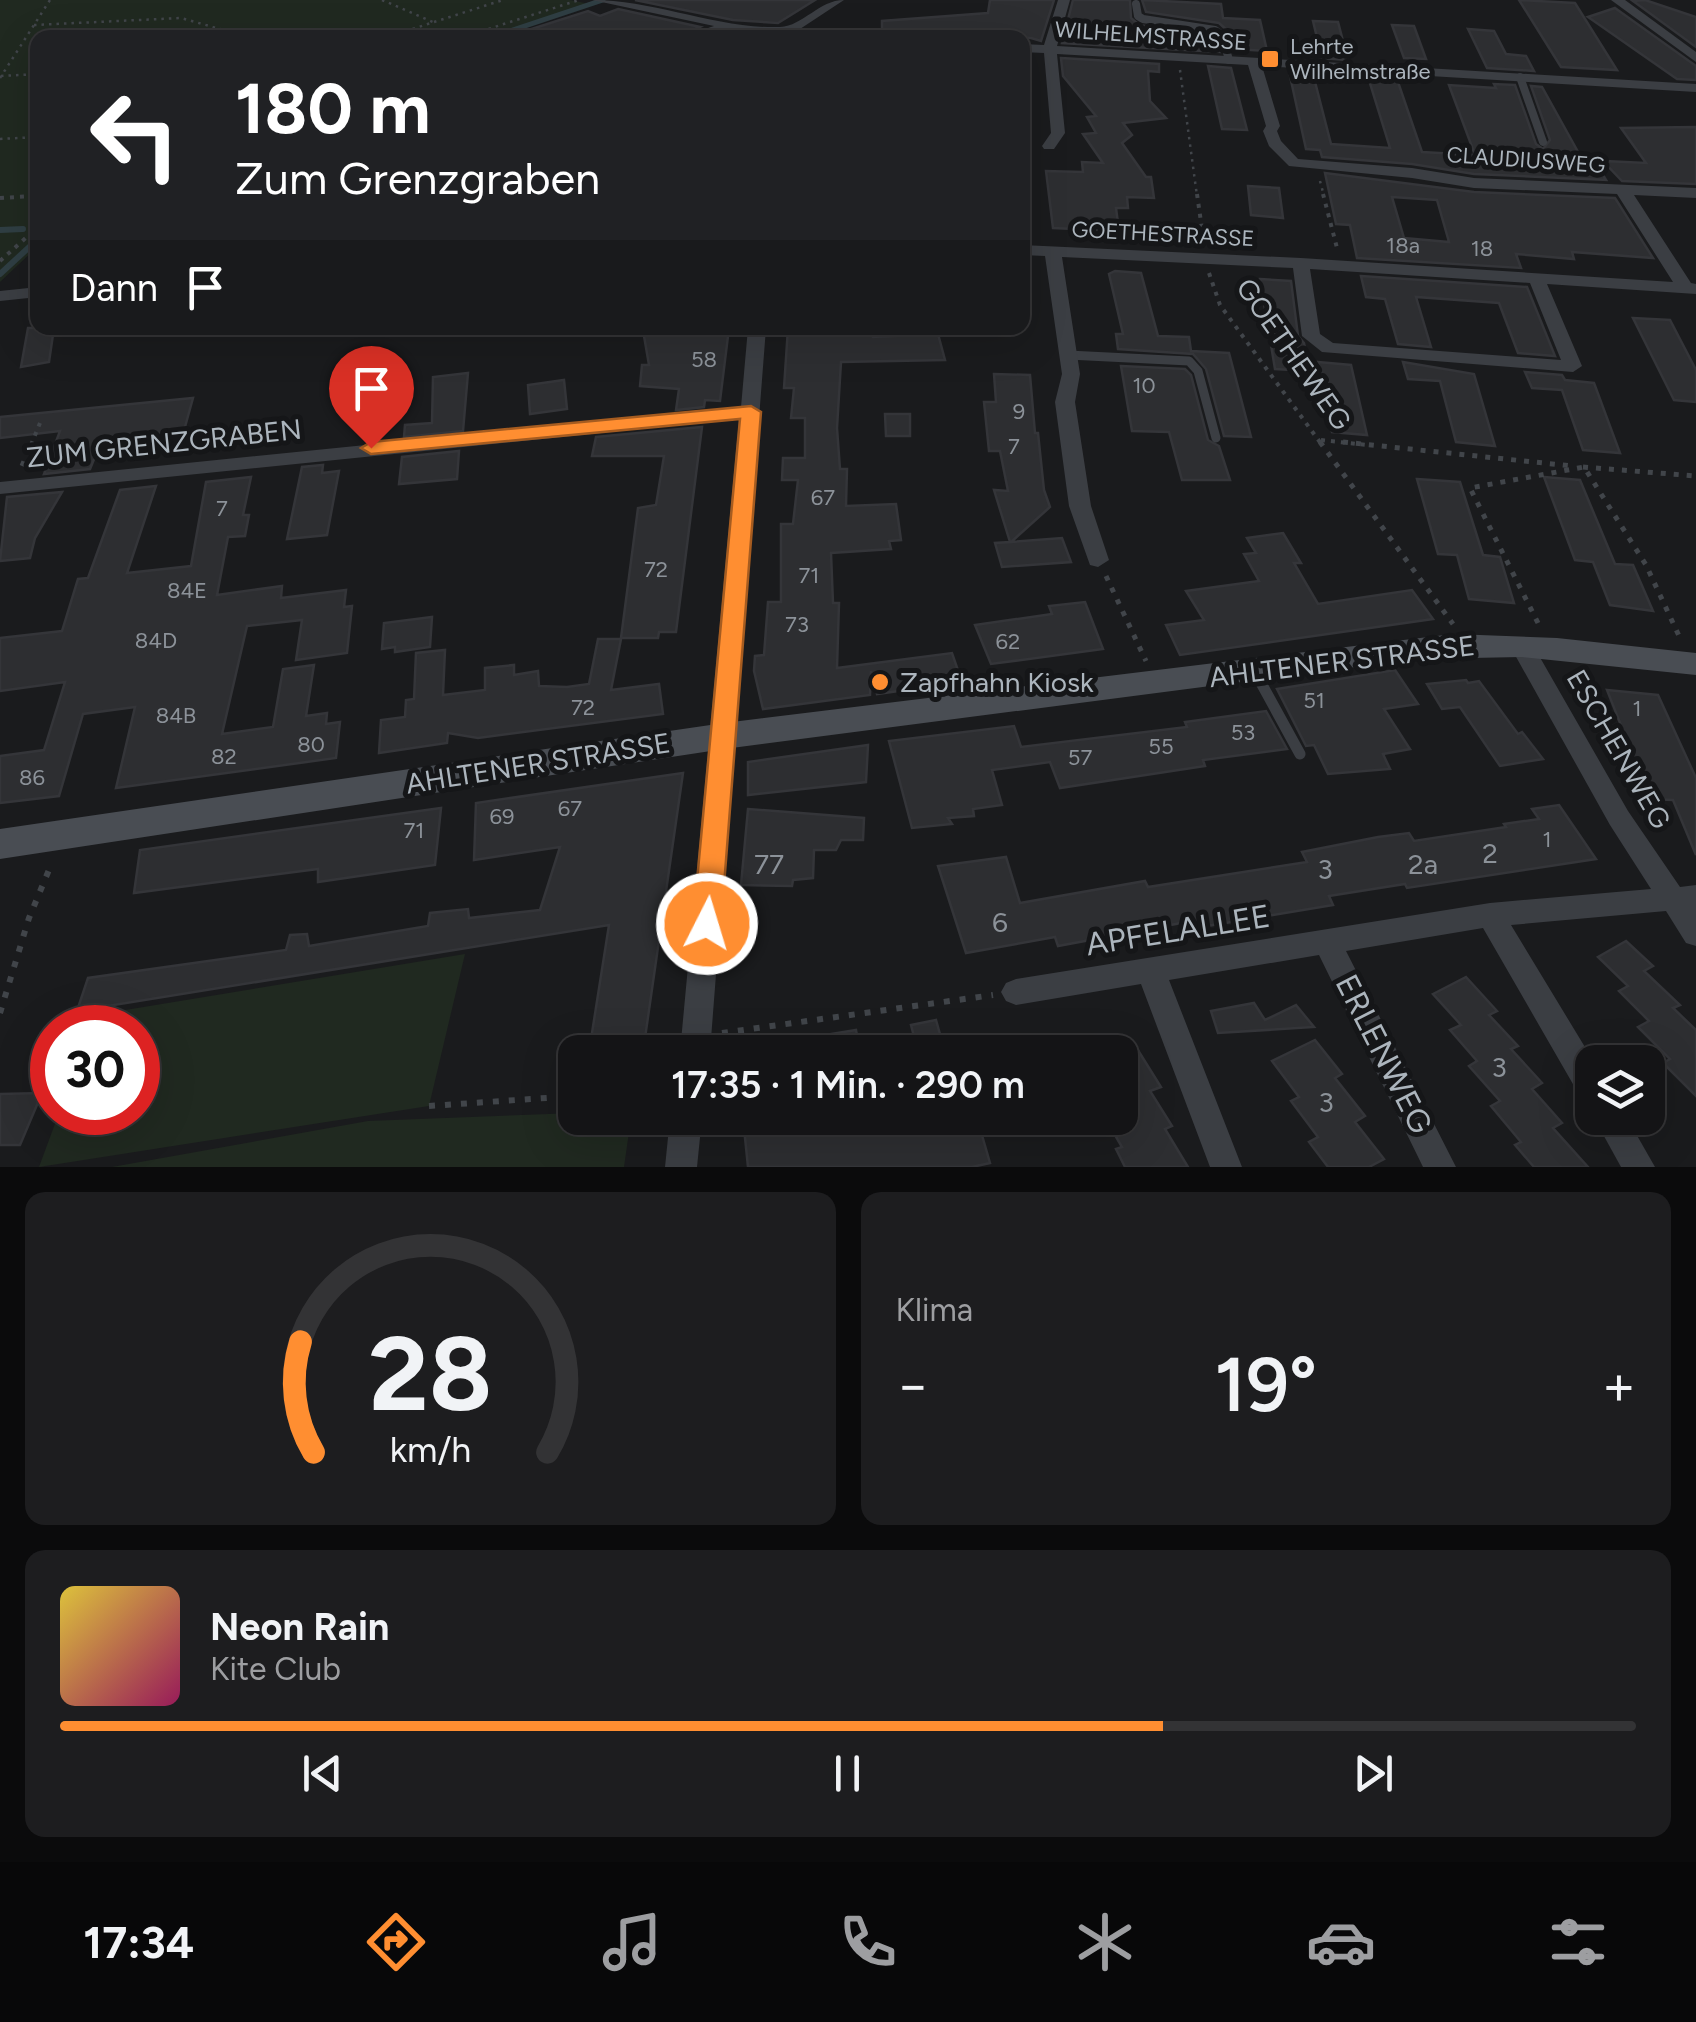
<!DOCTYPE html>
<html lang="de">
<meta charset="utf-8">
<style>
:root{--surface:#141416;--page:#1d1d1f;--text:#f1f3f6;--muted:#9d9ea1;--line:#333335;--accent:#ff8e31}
body{margin:0;font-family:Figtree,sans-serif;background:var(--page);color:var(--text);height:100vh;display:flex;flex-direction:column;font-size:38px;white-space:nowrap}
*{box-sizing:border-box;margin:0}
p{font-size:32px;color:var(--muted)}
.icon{flex:none;width:55px;height:55px;fill:none;stroke:currentColor;stroke-width:2;stroke-linecap:round;stroke-linejoin:round}
.map{position:relative;height:1167px;overflow:hidden}
.details{display:flex;flex-direction:column;gap:25px;padding:25px;background:#0b0b0c;flex:1}
.details>*{flex:none}
.banner{position:absolute;left:30px;top:30px;width:1000px;height:305px;border-radius:20px;box-shadow:0 10px 40px #0002,0 0 0 2px var(--line);background:#202124;color:#fff;overflow:hidden}
.controls{position:absolute;left:1575px;top:1045px;display:grid;gap:20px}
.controls a{display:grid;place-items:center;width:90px;height:90px;border-radius:20px;background:var(--surface);box-shadow:0 10px 40px #0002,0 0 0 2px var(--line);font-size:50px}
.speed{position:absolute;left:30px;top:1005px;display:flex;gap:20px;font-size:50px;font-weight:700;text-align:center}
.speed>*{display:grid;place-content:center;width:130px;height:130px;border-radius:50%;background:var(--surface);box-shadow:0 10px 40px #0002,0 0 0 2px var(--line);line-height:1}
.speed .limit{border:15px solid #d22;background:#fff;color:#111}
.pin{position:absolute;display:grid;place-items:center;width:85px;height:85px;color:#fff;margin:-102px -42px;border-radius:50% 50% 50% 0;rotate:-45deg;box-shadow:0 0 10px #0007}
.pin .icon{rotate:45deg}
.me{position:absolute;width:110px;margin:-55px;rotate:5deg;stroke-linejoin:round;filter:drop-shadow(0 0 8px #0008)}
.turn{display:flex;align-items:center;gap:35px;height:210px;padding:0 40px;font-size:45px}
.turn .icon{width:130px;height:130px;stroke-width:2.5}
.turn b{display:block;font-size:70px;line-height:85px}
.then{display:flex;align-items:center;height:95px;padding:0 40px;background:#0003;gap:20px;font-size:38px}
.big{font-size:75px;font-weight:600;line-height:1.1}
.details .widget{flex:1;display:flex;flex-direction:column;justify-content:center;gap:15px;min-width:0;padding:0 35px;border-radius:20px;background:var(--page)}
.details .dial{align-items:center;gap:0}
.dial svg{height:260px;overflow:visible;fill:none;stroke:var(--line);stroke-width:7;stroke-linecap:round;text-anchor:middle}
.dial text{fill:var(--text);stroke:none}
.song{display:flex;align-items:center;gap:30px}
.cover{width:120px;height:120px;border-radius:15px;background:linear-gradient(135deg,hsl(50 70% 55%),hsl(330 70% 35%))}
.played{height:10px;border-radius:5px;background:linear-gradient(90deg,var(--accent) 70%,var(--line) 70%)}
.keys{display:flex;justify-content:space-around;direction:ltr}
.heat{display:flex;justify-content:space-between;align-items:center;font-size:55px;direction:ltr}
.details .tiles{flex:1;display:grid;gap:25px;grid-template-columns:1fr 1fr}
.widget:last-child{grid-column:span 2}
.trip{position:absolute;left:558px;top:1035px;width:580px;height:100px;border-radius:20px;background:var(--surface);box-shadow:0 10px 40px #0002,0 0 0 2px var(--line);font-weight:600;line-height:100px;text-align:center}
.menu{display:flex;height:160px;justify-content:space-around;align-items:center;background:#080809;color:var(--muted)}
.menu .icon{width:70px;height:70px}
.menu .on{color:var(--accent)}
.menu b{font-size:45px;color:var(--text)}
.map>svg:first-child{display:block}
</style>
<div class="map">
<svg width="1696" height="1167" viewBox="0 0 1696 1167">
<rect width="100%" height="100%" fill="#1a1b1d"/>
<g fill="#202920">
<polygon points="0,0 570,0 594,5 495,37 38,38 37,247 0,282"/>
<polygon points="465,954 429,1106 39,1167 59,1113 138,1112 138,1028 91,1027 95,1015"/>
<polygon points="575,1113 575,1118 631,1118 624,1167 112,1167 368,1121"/>
</g>
<g fill="none" stroke-linecap="round" stroke-linejoin="round">
<polyline stroke="#2f3e43" stroke-width="5" points="489,38 603,0"/>
<g stroke="#2f3e43" stroke-width="6">
<polyline points="0,230 23,229"/>
<polyline points="0,274 38,239"/>
</g>
</g>
<g fill="#2d2e31" stroke="#343539" stroke-width="2.5" fill-rule="evenodd">
<polygon points="635,0 815,0 778,23 733,20"/>
<polygon points="990,0 1054,0 1041,41 1031,38 882,34 882,21 988,13"/>
<polygon points="1073,0 1130,0 1131,18 1139,25 1212,37 1219,52 1062,43"/>
<polygon points="1142,0 1221,4 1223,18 1260,20 1267,51 1234,49 1229,32 1219,23 1146,12"/>
<polygon points="1519,0 1575,3 1617,70 1561,67"/>
<polygon points="1645,0 1696,17 1696,47 1633,1"/>
<polygon points="1615,8 1696,66 1696,80 1677,79 1588,17"/>
<polygon points="618,9 700,27 674,38 519,38 519,33 588,11 600,16"/>
<polygon points="1313,21 1338,22 1348,60 1322,58"/>
<polygon points="1392,25 1414,26 1426,59 1404,58"/>
<polygon points="1468,29 1494,31 1506,54 1526,56 1534,71 1487,68"/>
<polygon points="1061,58 1159,64 1159,72 1148,71 1150,101 1166,118 1123,123 1132,135 1122,143 1146,177 1151,177 1154,198 1127,197 1128,208 1116,208 1119,231 1053,228 1046,171 1083,172 1082,162 1103,163 1083,134 1096,133 1087,117 1096,116 1063,76"/>
<polygon points="1208,66 1231,68 1247,130 1222,129"/>
<polygon points="1290,76 1314,78 1331,144 1390,148 1369,80 1398,82 1422,152 1475,155 1449,85 1496,88 1494,84 1515,85 1536,144 1543,149 1550,140 1531,86 1542,87 1582,159 1594,160 1606,180 1474,174 1412,164 1322,157 1320,150 1306,149"/>
<polygon points="1696,127 1696,184 1622,181 1603,161 1646,163 1621,128"/>
<path d="M1325,173L1474,192L1615,198L1653,258L1572,252L1574,259L1516,254L1521,268L1357,258L1350,225L1336,224ZM1392,197L1437,200L1449,242L1404,238Z"/>
<polygon points="1248,186 1279,188 1283,218 1251,215"/>
<polygon points="1115,271 1141,273 1158,336 1189,337 1191,351 1229,353 1251,437 1224,436 1206,369 1193,354 1118,349 1116,334 1123,334 1109,274"/>
<polygon points="1361,276 1527,287 1555,356 1518,353 1499,303 1416,297 1431,347 1398,344 1385,299 1366,297"/>
<polygon points="1260,279 1291,281 1298,336 1304,343 1309,371 1275,369"/>
<polygon points="1633,318 1670,320 1696,370 1696,402 1674,400"/>
<polygon points="28,328 54,328 49,362 21,367"/>
<polygon points="692,328 729,328 720,401 705,400 704,407 676,410 679,389 640,386 642,365 649,365 644,336 691,333"/>
<polygon points="788,328 873,328 873,337 938,334 945,360 841,362 837,428 840,469 847,469 846,506 896,504 901,540 889,541 891,549 831,553 833,603 839,603 837,668 952,653 962,682 877,694 871,671 870,695 763,709 754,671 755,656 764,655 768,602 781,602 781,524 793,524 798,480 782,480 783,458 805,458 805,418 791,418 794,388 784,388"/>
<polygon points="1318,362 1351,365 1367,435 1332,432"/>
<polygon points="1403,362 1474,374 1495,446 1456,442 1440,381 1408,379"/>
<polygon points="1121,366 1185,369 1191,375 1208,440 1219,446 1230,480 1182,480 1169,432 1132,431"/>
<polygon points="1525,372 1562,375 1565,380 1594,383 1620,453 1583,450 1562,390 1532,388"/>
<polygon points="468,373 463,431 404,437 405,425 432,423 433,377"/>
<polygon points="994,374 1030,375 1035,433 1038,433 1044,490 1050,507 1011,542 1062,538 1071,562 1002,567 995,543 1010,542 994,490 1008,491 1000,451 989,451 984,402 996,402"/>
<polygon points="564,380 567,409 530,414 528,385"/>
<polygon points="193,398 183,434 101,442 90,469 44,474 60,431 0,438 0,417"/>
<polygon points="885,414 910,414 910,436 886,436"/>
<polygon points="702,427 676,632 659,632 658,638 621,638 638,508 656,505 664,456 592,456 596,437"/>
<polygon points="459,451 457,479 399,484 402,457"/>
<polygon points="323,465 322,473 339,471 327,535 287,539 302,467"/>
<polygon points="251,477 243,515 249,515 245,536 228,537 217,595 282,586 281,598 346,590 344,607 352,606 347,653 296,660 302,620 247,626 222,734 273,727 283,669 314,665 306,716 327,713 326,724 340,722 336,758 116,788 135,707 83,714 59,796 0,803 0,756 44,750 65,682 0,691 0,638 62,631 78,579 88,578 120,490 156,486 127,573 191,566 206,482"/>
<polygon points="1544,477 1580,480 1615,564 1633,565 1653,611 1610,605 1593,562 1575,560"/>
<polygon points="1417,479 1460,482 1483,555 1500,557 1514,603 1469,599 1457,555 1438,554"/>
<polygon points="62,492 35,538 30,558 0,561 7,497"/>
<polygon points="1283,533 1301,563 1294,563 1318,604 1412,590 1433,619 1180,655 1166,625 1204,620 1186,591 1259,581 1244,554 1256,553 1247,538"/>
<polygon points="1085,602 1103,649 991,664 975,625 1052,614 1049,606"/>
<polygon points="432,617 430,647 395,652 395,647 382,649 384,623"/>
<polygon points="598,639 621,639 611,690 659,684 663,714 478,738 448,733 447,743 379,753 381,720 405,717 406,700 414,699 416,653 445,650 443,695 485,690 485,668 514,665 514,675 538,671 539,686 567,687 589,684"/>
<polygon points="1395,670 1418,704 1384,709 1410,749 1383,754 1390,769 1328,774 1314,745 1306,746 1277,689"/>
<polygon points="1466,680 1468,683 1479,681 1518,734 1522,732 1543,759 1500,766 1460,707 1442,709 1427,684"/>
<polygon points="1607,690 1658,695 1696,778 1696,855 1673,800 1650,799"/>
<polygon points="1266,711 1287,749 1203,760 1205,766 1060,788 1050,762 992,770 1002,805 973,809 974,816 948,818 952,824 912,828 889,741 1014,726 1021,747 1187,727 1185,722"/>
<polygon points="868,745 866,782 748,795 748,762"/>
<polygon points="683,773 643,1052 589,1052 609,925 77,1011 88,978 286,950 290,935 307,934 309,946 428,926 430,913 468,909 469,918 540,910 560,847 474,860 476,803"/>
<polygon points="1559,805 1596,859 1407,888 1405,884 1329,896 1333,905 1195,928 1192,921 1058,946 1055,937 966,953 938,866 1006,857 1020,903 1145,881 1148,887 1307,862 1302,852 1378,837 1409,833 1414,841 1506,827 1504,824 1539,819 1532,809"/>
<polygon points="441,808 435,865 318,882 318,869 134,893 140,850"/>
<polygon points="748,809 864,818 863,840 841,840 836,850 814,850 813,878 793,880 792,886 741,885"/>
<polygon points="1626,941 1653,966 1644,971 1680,1005 1673,1008 1696,1030 1696,1096 1663,1063 1670,1059 1638,1027 1649,1021 1619,991 1628,986 1598,957"/>
<polygon points="1466,977 1497,1011 1489,1015 1518,1046 1511,1049 1542,1083 1532,1089 1562,1123 1553,1128 1588,1167 1534,1167 1515,1145 1521,1142 1491,1106 1500,1101 1469,1066 1477,1061 1450,1030 1461,1025 1433,994"/>
<polygon points="1254,1003 1265,1020 1296,1005 1314,1027 1218,1033 1211,1011"/>
<polygon points="936,1020 945,1052 918,1052 911,1025"/>
<polygon points="856,1030 860,1052 789,1052 788,1041"/>
<polygon points="1315,1040 1342,1074 1335,1078 1365,1116 1355,1122 1384,1159 1369,1167 1328,1167 1309,1142 1318,1137 1291,1101 1299,1097 1272,1061"/>
<polygon points="1136,1047 1161,1087 1150,1091 1172,1126 1165,1129 1188,1167 1125,1167 1116,1149 1122,1147 1105,1118 1120,1118 1120,1053"/>
<polygon points="42,1093 20,1145 0,1145 0,1094"/>
<polygon points="743,1118 876,1118 877,1122 900,1118 977,1118 990,1163 972,1167 748,1167"/>
</g>
<g fill="none" stroke-linecap="round" stroke-linejoin="round">
<g stroke="#41454a" stroke-width="2.5" stroke-dasharray="2.5 5" stroke-linecap="butt">
<polyline points="382,0 433,22"/>
<polyline points="34,25 181,18 252,38"/>
<polyline points="531,32 564,38"/>
<polyline points="384,38 503,0"/>
<polyline points="460,38 579,0"/>
<polyline points="1180,70 1197,196"/>
<polyline points="1,76 38,74"/>
<polyline points="0,78 50,0"/>
<polyline points="0,139 38,137"/>
<polyline points="1320,181 1324,196"/>
</g>
<g stroke="#41454a" stroke-width="4" stroke-dasharray="4 6" stroke-linecap="butt">
<polyline points="1197,194 1204,243"/>
<polyline points="1323,194 1337,248"/>
<polyline points="0,198 34,196"/>
<polyline points="0,261 38,227"/>
<polyline points="1209,273 1220,305 1322,445"/>
<polyline points="1321,440 1367,445"/>
<polyline points="31,445 40,423"/>
</g>
<g stroke="#41454a" stroke-width="5" stroke-dasharray="5 8" stroke-linecap="butt">
<polyline points="1320,442 1453,624"/>
<polyline points="1343,442 1572,466"/>
<polyline points="22,466 32,442"/>
<polyline points="1583,467 1696,476"/>
<polyline points="1106,576 1146,661"/>
<polyline points="1538,623 1470,488 1584,467 1646,565 1680,638"/>
</g>
<g stroke="#41454a" stroke-width="6" stroke-dasharray="6 10" stroke-linecap="butt">
<polyline points="0,1013 29,918 51,865"/>
<polyline points="722,1033 993,995"/>
<polyline points="429,1106 575,1096"/>
</g>
<g stroke="#3b3e43" stroke-width="8">
<polyline points="1136,4 1138,16 1143,19 1215,30 1222,35 1229,60"/>
<polyline points="1520,77 1543,142"/>
</g>
<polyline stroke="#3b3e43" stroke-width="9" points="1068,355 1189,361 1198,371 1216,438"/>
<polyline stroke="#3b3e43" stroke-width="11" points="1254,670 1300,754"/>
<g fill="#3b3e43" fill-rule="evenodd">
<path d="M592,0C655,0 717,29 780,27C803,26 819,0 844,0L800,29L860,38L785,37L728,29L701,38H678L714,26Z"/>
<path d="M1058,0H1070L1057,46L1696,84V92L1262,66L1280,126L1277,131L1281,141L1298,159L1412,168L1474,178L1696,188V198L1634,195L1691,283L1696,284V294L1547,284L1582,366L1573,372L1322,352L1302,336L1293,268L1062,257L1080,374L1075,402L1091,506L1109,560L1098,567L1090,565L1069,506L1055,402L1062,374L1045,256L1022,255V245L1301,258L1673,282L1617,194L1474,188L1412,178L1289,166L1269,146L1263,131L1266,126L1248,65L1057,54L1065,133L1054,149H1044L1042,146L1051,133L1044,53L1022,52V44L1044,45ZM1310,269L1530,283L1561,360L1333,343L1320,334Z"/>
<polygon points="1611,0 1625,0 1696,52 1696,62"/>
<polygon points="38,287 38,297 0,301 0,291"/>
<polygon points="748,328 766,328 710,1052 680,1052 739,419 0,494 0,482 741,407"/>
<polygon points="1522,638 1530,640 1628,811 1680,887 1696,885 1696,946 1686,943 1666,911 1511,925 1594,1062 1592,1102 1581,1098 1483,928 1346,951 1456,1167 1423,1167 1319,955 1169,980 1242,1167 1210,1167 1141,984 1016,1005 1006,1001 1001,992 1006,983 1016,979 1490,903 1651,889 1610,825 1510,646"/>
<polygon points="670,1118 702,1118 697,1167 665,1167"/>
<polygon points="1594,1118 1627,1118 1655,1167 1621,1167"/>
</g>
<polygon fill="#494d53" fill-rule="evenodd" points="1453,634 1557,638 1696,653 1696,675 1522,657 1418,659 724,749 0,859 0,829 724,723"/>
</g>
<polygon fill="#ff8e31" stroke="#a65c20" stroke-width="2.5" points="751,406 761,412 721,924 717,933 707,936 697,933 693,924 740,419 371,454 361,448 371,442"/>
<g fill="#ff8e31" stroke="#151618" stroke-width="4">
<rect x="1260" y="49" width="20" height="20" rx="5"/>
<circle cx="880" cy="682" r="10"/>
</g>
<g text-anchor="middle" dominant-baseline="central" stroke-width="10" stroke-linejoin="round" paint-order="stroke">
<g font-size="22" fill="#acb5bd" stroke="#151618">
<text transform="translate(1151 36) rotate(4)">WILHELMSTRASSE</text>
<text transform="translate(1526 160) rotate(4)">CLAUDIUSWEG</text>
<text transform="translate(1163 234) rotate(3)">GOETHESTRASSE</text>
</g>
<g font-size="22" fill="#acb5bd" stroke="#151618" text-anchor="start">
<text x="1290" y="46">Lehrte<tspan x="1290" dy="25">Wilhelmstraße</tspan></text>
</g>
<g font-size="22" fill="#8c9299">
<text x="1403" y="245">18a</text>
<text x="1482" y="248">18</text>
<text x="704" y="359">58</text>
<text x="1144" y="385">10</text>
<text x="1019" y="411">9</text>
<text x="1014" y="446">7</text>
<text x="823" y="497">67</text>
<text x="222" y="508">7</text>
<text x="656" y="569">72</text>
<text x="809" y="575">71</text>
<text x="187" y="590">84E</text>
<text x="797" y="624">73</text>
<text x="156" y="640">84D</text>
<text x="1008" y="641">62</text>
<text x="1314" y="700">51</text>
<text x="583" y="707">72</text>
<text x="1637" y="708">1</text>
<text x="176" y="715">84B</text>
<text x="1243" y="732">53</text>
<text x="311" y="744">80</text>
<text x="1161" y="746">55</text>
<text x="224" y="756">82</text>
<text x="1080" y="757">57</text>
<text x="32" y="777">86</text>
<text x="570" y="808">67</text>
<text x="502" y="816">69</text>
<text x="414" y="830">71</text>
<text x="1547" y="839">1</text>
</g>
<g font-size="28" fill="#acb5bd" stroke="#151618">
<text transform="translate(1294 354) rotate(55)">GOETHEWEG</text>
<text transform="translate(164 443) rotate(-6)">ZUM GRENZGRABEN</text>
<text transform="translate(1342 661) rotate(-7)">AHLTENER STRASSE</text>
<text transform="translate(1619 749) rotate(60)">ESCHENWEG</text>
<text transform="translate(538 763) rotate(-9)">AHLTENER STRASSE</text>
</g>
<g font-size="28" fill="#acb5bd" stroke="#151618" text-anchor="start">
<text x="900" y="682">Zapfhahn Kiosk</text>
</g>
<g font-size="28" fill="#8c9299">
<text x="1490" y="853">2</text>
<text x="769" y="864">77</text>
<text x="1423" y="864">2a</text>
<text x="1325" y="869">3</text>
<text x="1000" y="922">6</text>
<text x="1499" y="1067">3</text>
<text x="1326" y="1102">3</text>
</g>
<g font-size="32" fill="#acb5bd" stroke="#151618">
<text transform="translate(1178 930) rotate(-9)">APFELALLEE</text>
<text transform="translate(1384 1054) rotate(63)">ERLENWEG</text>
</g>
</g>
</svg>
<div class="controls">
<a><svg class="icon" aria-label="layers" viewBox="0 0 24 24"><path d="M12 4l9 5-9 5-9-5zM3 14l9 5 9-5"/></svg></a>
</div>
<div class="speed"><div class="limit">30</div></div>
<div class="pin" style="left:371px;top:448px;background:#d93025"><svg class="icon" aria-label="arrive" viewBox="0 0 24 24"><path d="M6 21V4h12l-3 4 3 4H6"/></svg></div>
<svg class="me" style="left:707px;top:924px" viewBox="-20 -20 40 40"><circle r="17" fill="#ff8e31" stroke="#fff" stroke-width="3"/><path d="M0-11L8 9 0 5-8 9z" fill="#fff"/></svg>
<div class="trip">17:35 · 1 Min. · 290 m</div>
<div class="banner">
<div class="turn"><svg class="icon" aria-label="left" viewBox="0 0 24 24"><path d="M17 20v-9H6M10 6l-5 5 5 5"/></svg><div><b>180 m</b>Zum Grenzgraben</div></div>
<div class="then">Dann<svg class="icon" aria-label="arrive" viewBox="0 0 24 24"><path d="M6 21V4h12l-3 4 3 4H6"/></svg></div>
</div>
</div>
<section class="details">
<div class="tiles">
<div class="widget dial"><svg viewBox="0 0 100 80">
<path d="M14 69A42 42 0 1 1 86 69"/>
<path d="M14 69A42 42 0 0 1 10 35" stroke="#ff8e31"/>
<text x="50" y="56" font-size="32" font-weight="700">28</text>
<text x="50" y="72" font-size="11">km/h</text>
</svg></div>
<div class="widget"><p>Klima</p>
<div class="heat"><a>−</a><b class="big">19°</b><a>+</a></div>
</div>
<div class="widget">
<div class="song"><i class="cover"></i><div><b>Neon Rain</b><p>Kite Club</p></div></div>
<div class="played"></div>
<div class="keys"><svg class="icon" aria-label="previous" viewBox="0 0 24 24"><path d="M18 5L8 12l10 7zM5 5v14"/></svg><svg class="icon" aria-label="pause" viewBox="0 0 24 24"><path d="M8 5v14M16 5v14"/></svg><svg class="icon" aria-label="next" viewBox="0 0 24 24"><path d="M6 5l10 7-10 7zM19 5v14"/></svg></div>
</div>
</div>
</section>
<nav class="menu">
<b>17:34</b>
<svg class="icon on" aria-label="directions" viewBox="0 0 24 24"><path d="M12 3l9 9-9 9-9-9zM9 14v-3h6M13 9l2 2-2 2"/></svg>
<svg class="icon" aria-label="music" viewBox="0 0 24 24"><path d="M9 18V5l10-2v13"/><circle cx="6" cy="18" r="3"/><circle cx="16" cy="16" r="3"/></svg>
<svg class="icon" aria-label="phone" viewBox="0 0 24 24"><path d="M5 4h4l2 5-3 2q2 4 5 5l2-3 5 2v4C11 20 4 13 5 4z"/></svg>
<svg class="icon" aria-label="climate" viewBox="0 0 24 24"><path d="M12 3v18M4 7l16 10M4 17L20 7"/></svg>
<svg class="icon" aria-label="car" viewBox="0 0 24 24"><path d="M5 17H2v-5l4-1 3-4h7l3 4 3 1v5h-3M9 17h6M6 11h13"/><circle cx="7" cy="17" r="2"/><circle cx="17" cy="17" r="2"/></svg>
<svg class="icon" aria-label="filters" viewBox="0 0 24 24"><path d="M4 7h16M4 17h16"/><circle cx="9" cy="7" r="2"/><circle cx="15" cy="17" r="2"/></svg>
</nav>
